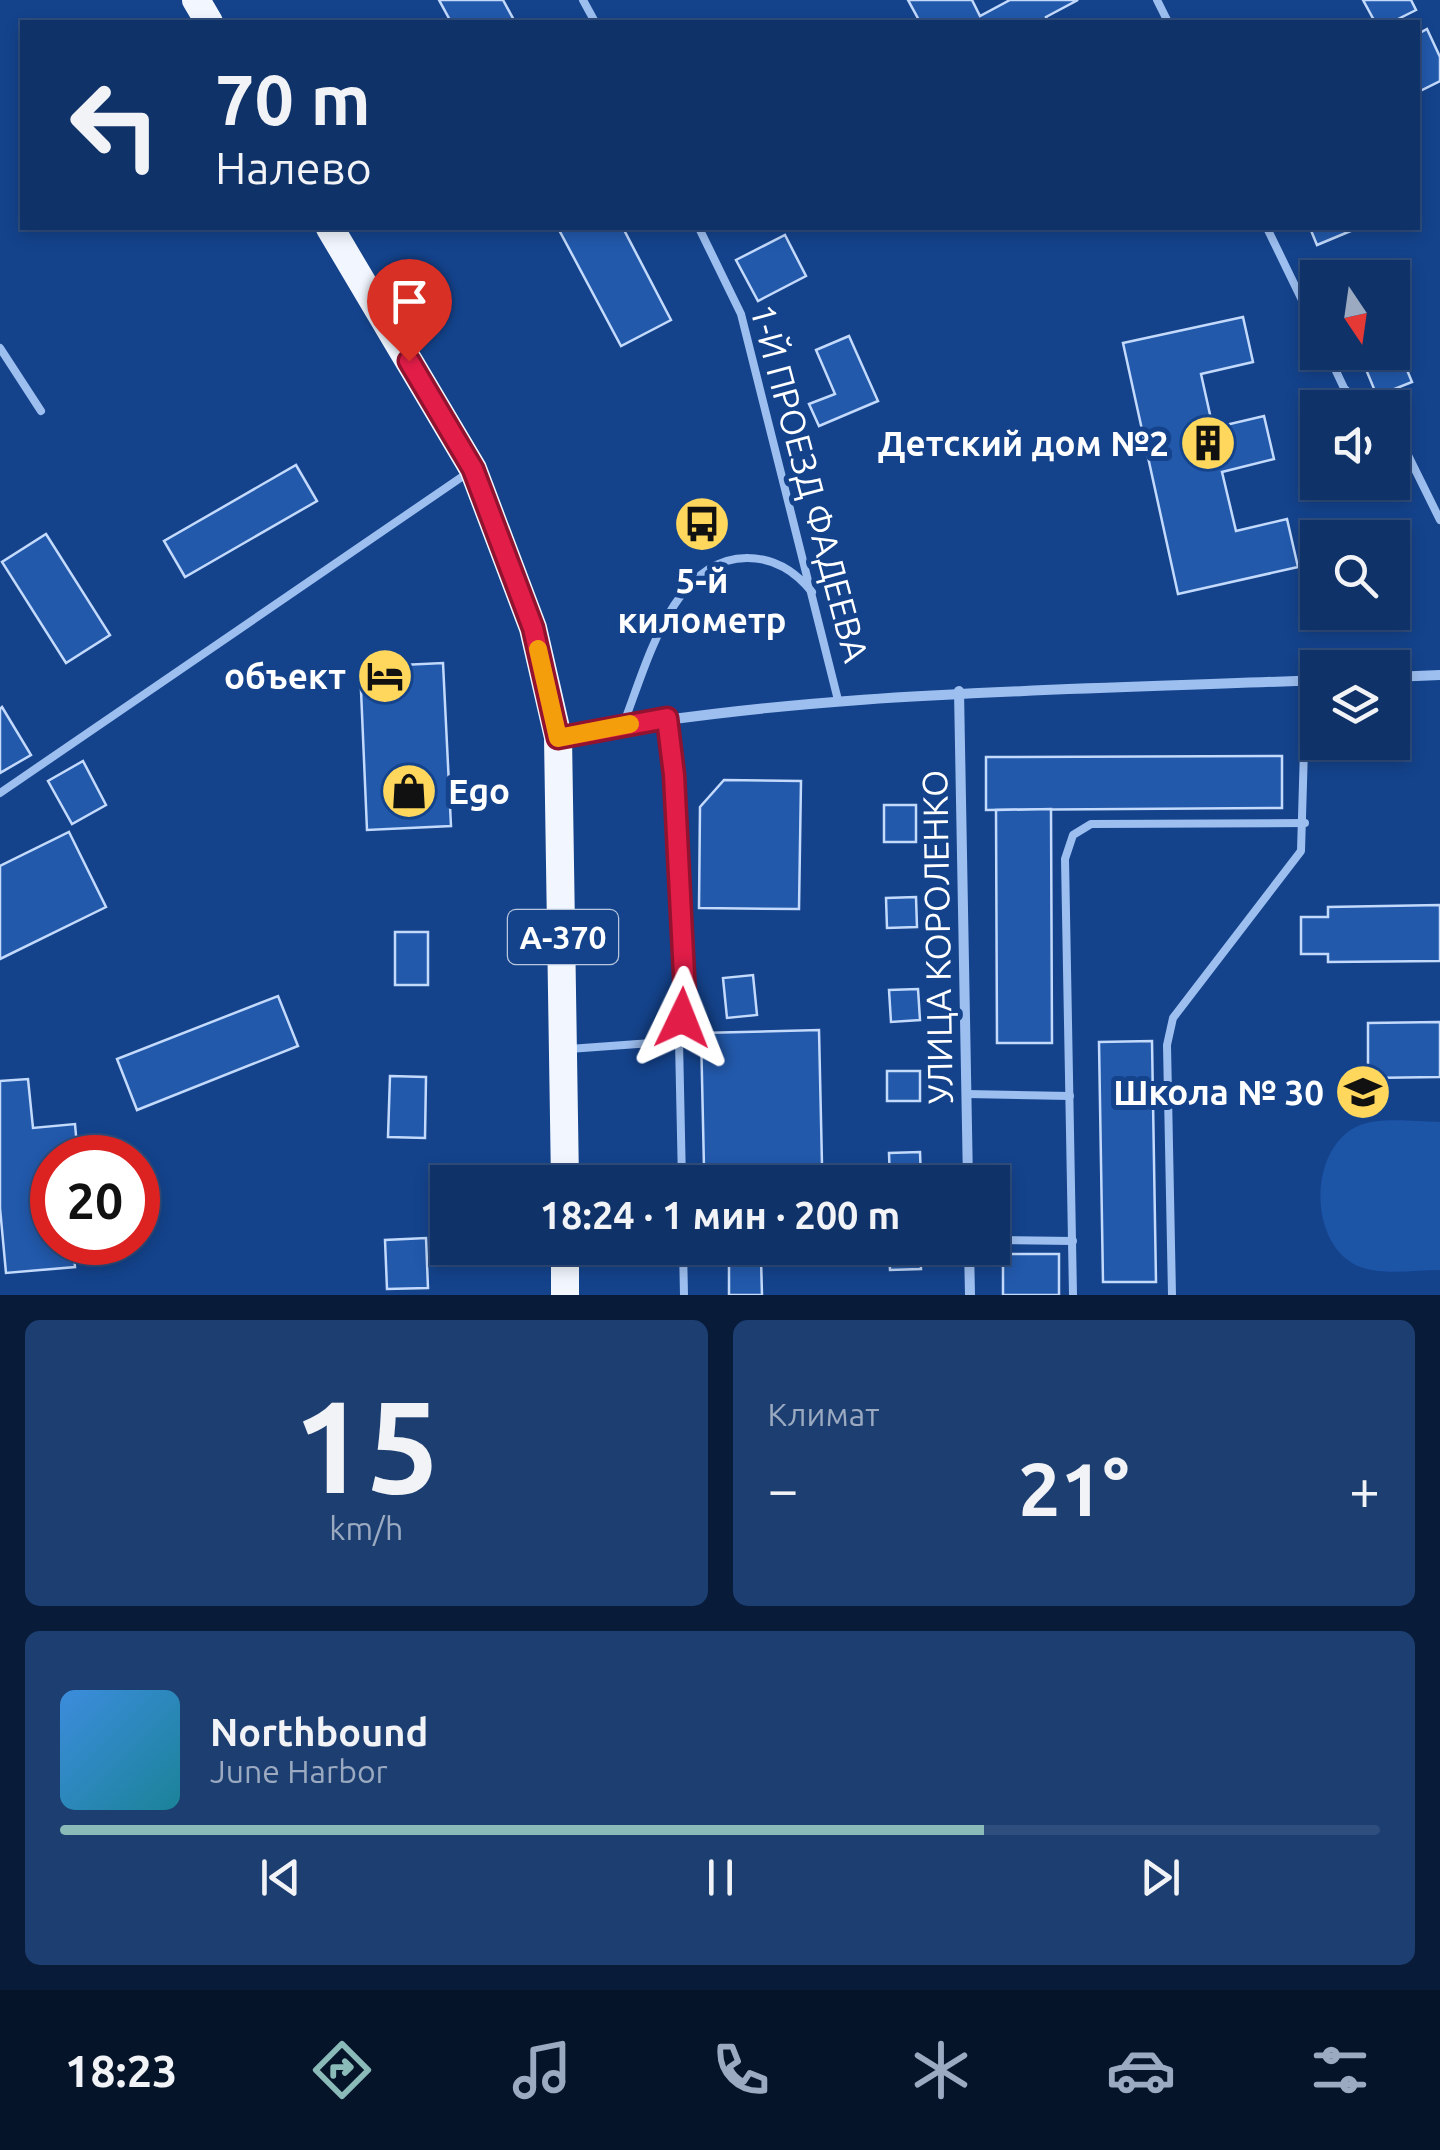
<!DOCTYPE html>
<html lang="ru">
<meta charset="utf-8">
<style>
:root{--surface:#0f3269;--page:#1d3e71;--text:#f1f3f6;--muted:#9baac0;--line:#2f4d7d;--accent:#8bbbb9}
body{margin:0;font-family:Ubuntu,sans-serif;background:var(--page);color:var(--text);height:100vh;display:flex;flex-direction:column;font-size:38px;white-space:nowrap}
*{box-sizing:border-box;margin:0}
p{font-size:32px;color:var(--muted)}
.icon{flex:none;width:55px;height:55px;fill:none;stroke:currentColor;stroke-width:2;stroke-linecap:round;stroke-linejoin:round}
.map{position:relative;height:1295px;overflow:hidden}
.panel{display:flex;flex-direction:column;gap:25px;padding:25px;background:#081c3a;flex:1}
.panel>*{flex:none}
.banner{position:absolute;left:20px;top:20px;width:1400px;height:210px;border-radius:0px;box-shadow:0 5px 15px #0003,0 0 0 2px var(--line);background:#0f3269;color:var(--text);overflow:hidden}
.needle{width:65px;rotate:167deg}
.fabs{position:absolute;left:1300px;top:260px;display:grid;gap:20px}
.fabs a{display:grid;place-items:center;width:110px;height:110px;border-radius:0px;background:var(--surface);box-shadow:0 5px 15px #0003,0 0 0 2px var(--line);font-size:50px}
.speed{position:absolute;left:30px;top:1135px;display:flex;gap:20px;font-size:50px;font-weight:700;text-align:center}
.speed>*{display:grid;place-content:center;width:130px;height:130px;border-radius:50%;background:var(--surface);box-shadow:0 5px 15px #0003,0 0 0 2px var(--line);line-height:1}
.speed .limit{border:15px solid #d22;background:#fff;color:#111}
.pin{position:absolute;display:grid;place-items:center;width:85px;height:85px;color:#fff;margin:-102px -42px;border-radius:50% 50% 50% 0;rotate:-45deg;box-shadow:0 0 10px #0007}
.pin .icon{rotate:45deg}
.me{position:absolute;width:110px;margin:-55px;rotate:2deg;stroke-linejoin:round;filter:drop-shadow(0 0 8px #0008)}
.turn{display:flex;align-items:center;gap:35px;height:210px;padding:0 30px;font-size:45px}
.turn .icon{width:130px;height:130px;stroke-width:2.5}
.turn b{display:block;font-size:70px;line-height:85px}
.big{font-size:75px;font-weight:700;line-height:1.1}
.panel .card{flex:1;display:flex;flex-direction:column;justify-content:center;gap:15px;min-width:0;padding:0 35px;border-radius:15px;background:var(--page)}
.panel .dial{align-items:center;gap:0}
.dial b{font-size:130px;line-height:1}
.song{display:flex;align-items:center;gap:30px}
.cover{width:120px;height:120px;border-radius:15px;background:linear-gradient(135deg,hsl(210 70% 55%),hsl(190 70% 35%))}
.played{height:10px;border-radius:5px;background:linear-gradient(90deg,var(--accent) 70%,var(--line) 70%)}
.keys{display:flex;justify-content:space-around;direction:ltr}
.heat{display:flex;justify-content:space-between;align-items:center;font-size:55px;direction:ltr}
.panel .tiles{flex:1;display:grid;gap:25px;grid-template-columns:1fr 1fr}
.card:last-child{grid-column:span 2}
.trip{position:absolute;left:430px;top:1165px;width:580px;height:100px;border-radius:0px;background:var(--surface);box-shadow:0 5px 15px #0003,0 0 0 2px var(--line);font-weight:700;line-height:100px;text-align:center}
.tab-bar{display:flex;height:160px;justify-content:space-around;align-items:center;background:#06142a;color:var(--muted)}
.tab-bar .icon{width:70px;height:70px}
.tab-bar .selected{color:var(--accent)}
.tab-bar b{font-size:45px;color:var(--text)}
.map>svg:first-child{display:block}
</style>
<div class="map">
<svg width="1440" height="1295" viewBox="0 0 1440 1295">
<rect width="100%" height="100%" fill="#14438c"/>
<path fill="#1c54a6" d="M1440,1122V1270C1416,1270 1386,1275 1363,1268C1308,1250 1307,1151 1356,1127C1378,1116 1415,1122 1440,1122Z"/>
<g fill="#2259ab" stroke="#c3dafc" stroke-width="2.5">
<polygon points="439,0 503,0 515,22 451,22"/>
<polygon points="908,0 972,0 980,16 1010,0 1078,0 1046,17 1048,22 920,22"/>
<polygon points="1363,0 1411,0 1416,10 1392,22 1375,22"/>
<polygon points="1427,29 1440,57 1440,81 1418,92 1418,34"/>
<polygon points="558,228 623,228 671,320 621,346"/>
<polygon points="1310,228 1352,228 1353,230 1317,245"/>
<polygon points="785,235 806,276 758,301 736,260"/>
<polygon points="1364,260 1372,278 1334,278 1333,274"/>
<polygon points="1243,317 1253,362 1201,374 1213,428 1264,416 1274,459 1222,472 1236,531 1287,519 1298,567 1178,594 1123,343"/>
<polygon points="849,336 878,401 819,426 809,404 835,394 816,350"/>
<polygon points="1400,353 1412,382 1377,396 1365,367"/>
<polygon points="296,465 317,501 185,577 164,541"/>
<polygon points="46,534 110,635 66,663 2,562"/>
<polygon points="443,663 451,826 367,830 360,667"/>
<polygon points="2,707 31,755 0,773 0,709"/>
<polygon points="1282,756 1282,808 986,810 986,757"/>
<polygon points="83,761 106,805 72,824 48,781"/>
<polygon points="724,780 801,781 799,909 699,908 700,807"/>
<rect x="884" y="805" width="32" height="37"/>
<polygon points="1051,809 1052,1043 997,1043 996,810"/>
<polygon points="69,832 106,907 0,959 0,866"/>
<polygon points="916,897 917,927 887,928 886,898"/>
<polygon points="1440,905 1440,961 1328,962 1328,954 1301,954 1301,917 1328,917 1328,907"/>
<rect x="395" y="932" width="33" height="53"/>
<polygon points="753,975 757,1015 727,1018 723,978"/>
<polygon points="918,989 920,1020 891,1022 889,990"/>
<polygon points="278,996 298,1046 137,1110 117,1059"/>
<polygon points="1440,1022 1440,1077 1368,1078 1368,1023"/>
<polygon points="819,1030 822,1165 704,1168 701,1033"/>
<polygon points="1152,1041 1156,1282 1103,1282 1099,1042"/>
<rect x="887" y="1071" width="33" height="30"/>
<polygon points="390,1076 426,1077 425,1138 388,1137"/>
<polygon points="28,1079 33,1128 75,1124 78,1158 52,1158 52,1242 73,1242 75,1267 6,1273 0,1208 0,1081"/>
<polygon points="920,1152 921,1181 890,1182 889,1153"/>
<polygon points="426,1238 428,1288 387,1289 385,1240"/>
<polygon points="889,1248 920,1248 921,1269 890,1270"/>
<rect x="1003" y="1254" width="56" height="41"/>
<polygon points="729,1259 761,1259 762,1295 729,1295"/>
</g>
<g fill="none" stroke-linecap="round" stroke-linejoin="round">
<g stroke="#9dbff0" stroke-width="8">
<polyline points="583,0 595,22"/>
<polyline points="1157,0 1168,22"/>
<polyline points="699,228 741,314 838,700"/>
<polyline points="1267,228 1318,333"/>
<polyline points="0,348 41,411"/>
<polyline points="1327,352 1344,388 1364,408"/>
<polyline points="1392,436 1404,447 1440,520"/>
<polyline points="667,718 674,775 685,995 679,1041 682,1182"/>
<path d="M623,725C646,667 672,558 747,558C775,558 795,571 812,592"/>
<polyline points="0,793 469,472"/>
<polyline points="569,1049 679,1041"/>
<polyline points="967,1094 1070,1096"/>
<polyline points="992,1240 1073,1241"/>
<polyline points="683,1248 684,1295"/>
<polyline points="1073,1295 1065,859 1073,835 1091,824 1305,823"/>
<polyline points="1172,1295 1167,1045 1173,1018 1301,851 1306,681"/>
</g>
<g stroke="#9dbff0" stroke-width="10">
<polyline points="1392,677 1440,675"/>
<polyline points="959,691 968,1182"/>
<path d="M562,737C812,690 1064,691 1318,680"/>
<polyline points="969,1248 970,1295"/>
</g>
<g stroke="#f2f7ff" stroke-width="28">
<polyline points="196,0 209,22"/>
<polyline points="330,228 473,469 533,628 558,737 565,1182"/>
<polyline points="565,1248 565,1295"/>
</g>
</g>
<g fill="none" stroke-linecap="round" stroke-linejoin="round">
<g stroke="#92132f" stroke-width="25">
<polyline id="route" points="409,361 473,469 533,628 558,738 667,718 674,775 685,995 682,1018"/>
</g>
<use href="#route" stroke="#e11d48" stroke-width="18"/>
<polyline stroke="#f59e0b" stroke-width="18" points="538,649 558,738 630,724"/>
</g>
<defs>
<g id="building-disc" transform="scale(2.875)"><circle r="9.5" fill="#ffd75c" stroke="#14438c"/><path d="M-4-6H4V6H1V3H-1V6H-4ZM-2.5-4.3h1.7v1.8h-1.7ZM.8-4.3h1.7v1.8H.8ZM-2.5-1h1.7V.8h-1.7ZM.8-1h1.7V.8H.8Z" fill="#111"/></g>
<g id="bus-disc" transform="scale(2.875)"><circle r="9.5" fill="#ffd75c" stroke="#14438c"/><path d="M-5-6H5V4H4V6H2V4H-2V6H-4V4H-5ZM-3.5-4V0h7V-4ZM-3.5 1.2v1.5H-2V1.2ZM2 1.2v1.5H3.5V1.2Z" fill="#111"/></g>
<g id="hotel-disc" transform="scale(2.875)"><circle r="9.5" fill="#ffd75c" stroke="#14438c"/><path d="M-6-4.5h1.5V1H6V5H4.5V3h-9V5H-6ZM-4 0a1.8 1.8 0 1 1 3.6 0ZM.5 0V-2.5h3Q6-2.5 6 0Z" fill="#111"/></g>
<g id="shop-disc" transform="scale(2.875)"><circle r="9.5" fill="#ffd75c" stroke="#14438c"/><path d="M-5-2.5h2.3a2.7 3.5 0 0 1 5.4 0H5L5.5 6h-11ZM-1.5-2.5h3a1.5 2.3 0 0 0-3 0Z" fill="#111"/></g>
<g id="school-disc" transform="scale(2.875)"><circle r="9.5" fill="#ffd75c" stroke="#14438c"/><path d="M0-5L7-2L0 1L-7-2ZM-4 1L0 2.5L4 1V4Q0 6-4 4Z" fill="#111"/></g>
</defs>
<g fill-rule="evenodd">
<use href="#building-disc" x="1208" y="443"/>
<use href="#bus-disc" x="702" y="524"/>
<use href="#hotel-disc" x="385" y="676"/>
<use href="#shop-disc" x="409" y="791"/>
<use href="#school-disc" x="1363" y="1092"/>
</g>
<g text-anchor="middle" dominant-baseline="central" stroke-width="10" stroke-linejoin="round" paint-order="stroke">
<rect fill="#14438c" stroke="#b8c7dc" stroke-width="2.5" x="508" y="910" width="110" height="54" rx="8"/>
<g font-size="32" font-weight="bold" fill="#fff">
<text x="563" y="937">А-370</text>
</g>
<g font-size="35" font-weight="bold" fill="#fff" stroke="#14438c" text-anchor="end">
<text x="1169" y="443">Детский дом №2</text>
<text x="702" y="580" text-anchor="middle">5-й<tspan x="702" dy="40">километр</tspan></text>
<text x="346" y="676">объект</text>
<text x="448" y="791" text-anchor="start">Ego</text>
<text x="1324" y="1092">Школа № 30</text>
</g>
<g font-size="35" fill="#fff" stroke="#14438c">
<text transform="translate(810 483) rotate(75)">1-Й ПРОЕЗД ФАДЕЕВА</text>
<text transform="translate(937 937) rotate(-91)">УЛИЦА КОРОЛЕНКО</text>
</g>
</g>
</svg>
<div class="fabs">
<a><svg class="needle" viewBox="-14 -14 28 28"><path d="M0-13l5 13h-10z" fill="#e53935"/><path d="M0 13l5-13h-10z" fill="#9baac0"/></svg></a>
<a><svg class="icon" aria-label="sound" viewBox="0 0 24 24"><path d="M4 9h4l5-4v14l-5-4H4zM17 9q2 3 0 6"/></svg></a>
<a><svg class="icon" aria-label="search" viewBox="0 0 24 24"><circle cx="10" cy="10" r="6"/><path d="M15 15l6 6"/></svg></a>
<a><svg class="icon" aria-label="layers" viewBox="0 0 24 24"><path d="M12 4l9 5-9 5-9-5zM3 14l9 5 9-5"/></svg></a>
</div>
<div class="speed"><div class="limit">20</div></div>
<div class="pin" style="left:409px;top:361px;background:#d93025"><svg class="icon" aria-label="arrive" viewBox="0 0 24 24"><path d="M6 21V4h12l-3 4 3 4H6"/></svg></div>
<svg class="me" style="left:682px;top:1018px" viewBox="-20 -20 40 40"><path d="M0-17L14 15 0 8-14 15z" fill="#e11d48" stroke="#fff" stroke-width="4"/></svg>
<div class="trip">18:24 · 1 мин · 200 m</div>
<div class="banner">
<div class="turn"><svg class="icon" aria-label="left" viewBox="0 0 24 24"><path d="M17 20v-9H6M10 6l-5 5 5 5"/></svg><div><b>70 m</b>Налево</div></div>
</div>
</div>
<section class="panel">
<div class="tiles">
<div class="card dial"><b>15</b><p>km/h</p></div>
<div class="card"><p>Климат</p>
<div class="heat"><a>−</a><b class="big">21°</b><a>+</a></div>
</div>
<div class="card">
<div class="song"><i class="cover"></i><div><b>Northbound</b><p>June Harbor</p></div></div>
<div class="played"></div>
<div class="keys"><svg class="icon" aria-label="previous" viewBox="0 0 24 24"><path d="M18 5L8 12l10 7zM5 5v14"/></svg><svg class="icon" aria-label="pause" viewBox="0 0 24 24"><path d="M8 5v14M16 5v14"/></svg><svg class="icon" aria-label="next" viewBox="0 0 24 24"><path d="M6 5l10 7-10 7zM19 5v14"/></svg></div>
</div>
</div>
</section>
<nav class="tab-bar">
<b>18:23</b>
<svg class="icon selected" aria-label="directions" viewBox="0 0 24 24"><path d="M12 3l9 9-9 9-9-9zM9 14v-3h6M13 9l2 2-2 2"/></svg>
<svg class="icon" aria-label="music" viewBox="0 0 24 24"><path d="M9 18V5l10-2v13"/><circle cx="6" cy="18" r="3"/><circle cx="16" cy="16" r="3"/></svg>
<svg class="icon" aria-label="phone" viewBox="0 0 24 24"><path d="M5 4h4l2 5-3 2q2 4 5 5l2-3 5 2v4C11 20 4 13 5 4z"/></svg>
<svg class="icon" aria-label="climate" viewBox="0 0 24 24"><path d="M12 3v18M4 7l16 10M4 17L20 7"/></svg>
<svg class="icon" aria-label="car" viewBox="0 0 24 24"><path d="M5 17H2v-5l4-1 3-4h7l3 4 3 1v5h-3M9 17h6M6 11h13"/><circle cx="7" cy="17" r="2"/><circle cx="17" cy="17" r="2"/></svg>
<svg class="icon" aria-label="filters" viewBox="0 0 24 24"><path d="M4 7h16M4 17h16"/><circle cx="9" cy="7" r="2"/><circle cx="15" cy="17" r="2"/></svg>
</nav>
